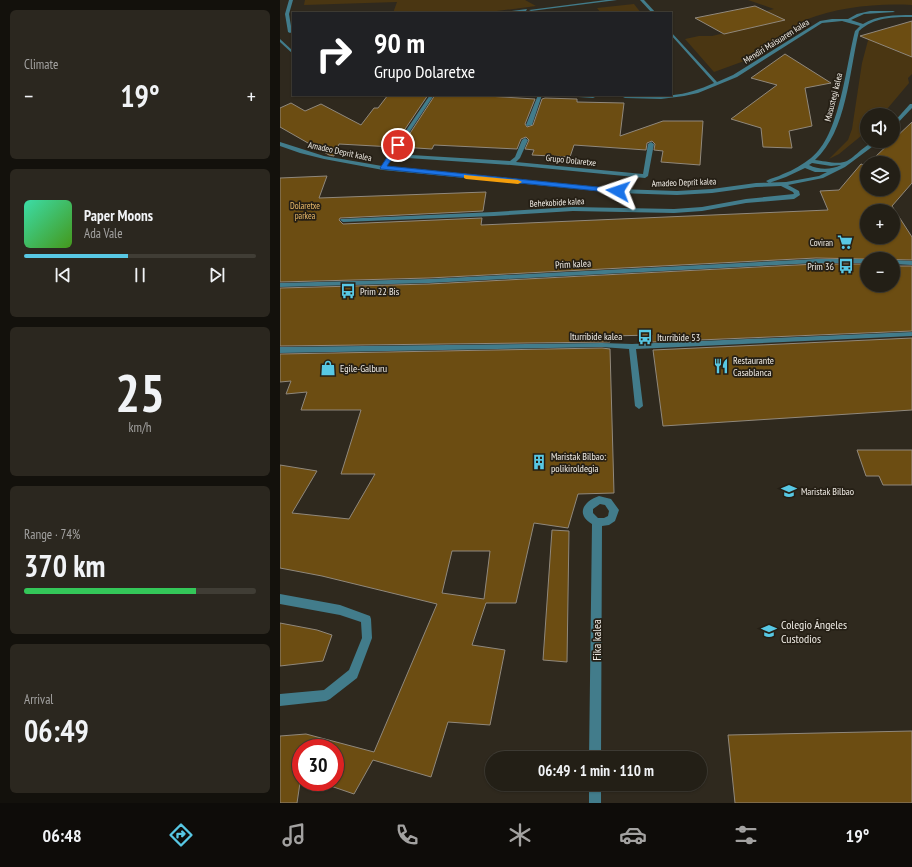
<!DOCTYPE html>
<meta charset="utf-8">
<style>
:root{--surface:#231f16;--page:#2b271f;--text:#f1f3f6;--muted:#a3a2a1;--line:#403d35;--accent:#58c8e4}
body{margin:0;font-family:"PT Sans Narrow",sans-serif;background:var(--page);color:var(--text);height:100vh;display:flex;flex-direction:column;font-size:15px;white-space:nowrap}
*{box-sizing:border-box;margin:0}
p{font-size:13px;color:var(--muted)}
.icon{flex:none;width:22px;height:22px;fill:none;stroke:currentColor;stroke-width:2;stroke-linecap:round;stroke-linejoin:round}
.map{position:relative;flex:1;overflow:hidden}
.panel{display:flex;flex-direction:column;gap:10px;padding:10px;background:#13110c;width:280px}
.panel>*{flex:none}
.guide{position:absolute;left:12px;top:12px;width:380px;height:84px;border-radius:0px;box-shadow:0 1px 3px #0004,0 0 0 1px var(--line);background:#202124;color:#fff;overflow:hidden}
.tools{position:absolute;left:580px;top:108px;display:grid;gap:8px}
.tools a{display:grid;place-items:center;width:40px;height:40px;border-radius:50%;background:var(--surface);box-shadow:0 1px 3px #0004,0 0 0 1px var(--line);font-size:20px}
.speed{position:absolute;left:12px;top:739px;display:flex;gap:8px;font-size:20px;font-weight:700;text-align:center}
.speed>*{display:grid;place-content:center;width:52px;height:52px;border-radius:50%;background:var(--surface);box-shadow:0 1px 3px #0004,0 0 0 1px var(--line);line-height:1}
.speed .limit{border:6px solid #d22;background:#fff;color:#111}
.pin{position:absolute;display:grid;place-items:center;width:34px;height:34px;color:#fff;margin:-17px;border:2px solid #fff;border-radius:50%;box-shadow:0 1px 4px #0007}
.me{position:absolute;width:44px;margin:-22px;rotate:275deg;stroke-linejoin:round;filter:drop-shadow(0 0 3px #0008)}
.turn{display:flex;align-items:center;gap:14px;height:84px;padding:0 16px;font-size:18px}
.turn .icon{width:52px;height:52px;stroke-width:2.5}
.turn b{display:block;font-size:28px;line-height:34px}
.big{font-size:30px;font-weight:700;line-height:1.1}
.panel .card{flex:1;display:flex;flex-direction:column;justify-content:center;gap:6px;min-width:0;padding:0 14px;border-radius:6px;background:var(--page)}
.panel .dial{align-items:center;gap:0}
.dial b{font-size:52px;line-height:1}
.song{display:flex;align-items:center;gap:12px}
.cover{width:48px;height:48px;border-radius:6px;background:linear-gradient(135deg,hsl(160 70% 55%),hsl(100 70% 35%))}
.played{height:4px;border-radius:2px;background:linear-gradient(90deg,var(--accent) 45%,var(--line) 45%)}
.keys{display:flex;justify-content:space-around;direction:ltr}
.heat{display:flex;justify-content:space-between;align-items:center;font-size:22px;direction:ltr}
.charge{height:6px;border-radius:3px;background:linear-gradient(90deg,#34c759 74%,var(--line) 0)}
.trip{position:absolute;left:205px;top:751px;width:222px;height:40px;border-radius:20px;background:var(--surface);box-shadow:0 1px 3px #0004,0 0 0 1px var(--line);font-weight:700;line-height:40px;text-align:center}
.tab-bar{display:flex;height:64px;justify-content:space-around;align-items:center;background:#0e0c09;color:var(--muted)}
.tab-bar .icon{width:28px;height:28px}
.tab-bar .current{color:var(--accent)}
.tab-bar b{font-size:18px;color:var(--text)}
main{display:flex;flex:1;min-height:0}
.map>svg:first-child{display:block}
</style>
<main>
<section class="panel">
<div class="card"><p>Climate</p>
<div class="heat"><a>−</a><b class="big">19°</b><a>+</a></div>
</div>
<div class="card">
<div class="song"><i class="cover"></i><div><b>Paper Moons</b><p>Ada Vale</p></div></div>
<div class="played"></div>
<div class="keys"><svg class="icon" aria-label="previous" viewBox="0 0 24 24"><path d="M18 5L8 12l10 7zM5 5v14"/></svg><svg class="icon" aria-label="pause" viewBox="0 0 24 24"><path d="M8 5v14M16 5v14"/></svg><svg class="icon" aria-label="next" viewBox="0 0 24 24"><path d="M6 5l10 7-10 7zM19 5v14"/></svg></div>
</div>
<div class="card dial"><b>25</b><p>km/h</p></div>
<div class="card"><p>Range · 74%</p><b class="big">370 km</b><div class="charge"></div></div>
<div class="card"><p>Arrival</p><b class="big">06:49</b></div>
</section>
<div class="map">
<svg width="632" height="803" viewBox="0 0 632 803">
<rect width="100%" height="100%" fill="#2f291e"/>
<g fill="#4a3612">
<polygon points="25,0 245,0 256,6 202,13 113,13 117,2 24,5"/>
<path d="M468,0H632V5C597,3 558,7 525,20L527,22L467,60L434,72L405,39L419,36H432L483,24L466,16L494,9Z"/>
<polygon points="354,4 361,13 321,13 317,8"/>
<polygon points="590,33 611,49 632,57 632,74 628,78 629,83 602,115 587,115 587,131 559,154 549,159 568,140 572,129 582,63"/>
</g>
<g fill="#6c4d12" stroke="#90887c" fill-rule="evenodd">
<polygon points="475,6 505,20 444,34 415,18"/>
<polygon points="632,21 632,57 580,36"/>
<polygon points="505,54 551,83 525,88 532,126 509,131 512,148 483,147 481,128 451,119 497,85 471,78"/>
<polygon points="108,95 148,95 113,147 59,144 54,156 49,155 0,127 0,108 11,103 25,111 41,104 81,125 94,108 98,108"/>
<polygon points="155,95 191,95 255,99 245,124 247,127 253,125 262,99 265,98 297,99 297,102 344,103 340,136 383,121 423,121 420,165 381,162 383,151 374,150 375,144 372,141 367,143 366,150 294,145 290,157 252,155 254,150 245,149 249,140 246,137 241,139 237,149 154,145 152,149 121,147"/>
<path d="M632,122V183L612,206L632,237V260L536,258L149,278L0,282V178L47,176L39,198L206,192L203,211L60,218L59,220L63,224L202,218L201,225L548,210L540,191L559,190L581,164L584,165L591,158H594ZM587,163H613V189H587ZM587,211H613V237H587Z"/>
<polygon points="536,264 587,264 587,285 613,285 613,266 632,266 632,331 372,342 372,335 330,336 330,342 0,346 0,288 149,284"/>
<polygon points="632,338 632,410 383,426 373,350"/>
<path d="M322,348L330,349L334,493L298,494L288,528L254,523L236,603H206L192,645L225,650L210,725L168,722L151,777L93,760L74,794L39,782H55V748H21V776L17,803H0V736L26,734L94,752L157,604L42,576L0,568V465L37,471L12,513L69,519L95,474H61L81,410H21L27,392L6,394L11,381L0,382V354ZM172,551H210L204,599L162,593Z"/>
<polygon points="577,450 632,450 632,485 603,485 599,476 586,476"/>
<polygon points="272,530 289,531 287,662 263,660"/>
<polygon points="0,623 37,630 52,635 43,661 0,666"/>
<polygon points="632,731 632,803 455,803 448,735"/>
</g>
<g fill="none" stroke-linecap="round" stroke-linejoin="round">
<g fill="#427c8b" fill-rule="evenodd">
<polygon points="9,0 13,0 9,14 12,32 10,33 8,32 5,14"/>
<polygon points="326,0 337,0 251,11 249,10"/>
<polygon points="360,0 364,0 376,13 372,13"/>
<polygon points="247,9 246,11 223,13 225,12"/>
<path d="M590,11H613L615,12L584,14L571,20L583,24C598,15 615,15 632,15V17C613,17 594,17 579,31C569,72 567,131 535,160C544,161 559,165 567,161C578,155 587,141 600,141L565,167L543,178L508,185L519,191L520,195L514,199L466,203L422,211L394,213L293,211L214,216L63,222L60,220L61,219L214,212L293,207L394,209L422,207L466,199L514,194L513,192L501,186L476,187L432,193L397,195L338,193L103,170L44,159L20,153L0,146V142L44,156L102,166L150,95H154L115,154L230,161L235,157L242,140L245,138L248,140L240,158L236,162L363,174L368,144L371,142L374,144L368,176L365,178L231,165L113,157L107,166L338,189L397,191L432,189L476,183L506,182L539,176L547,172H535L525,168L506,177L489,183L486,181C491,178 498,177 503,174C514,170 523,164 531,158C560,136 566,65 575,31L580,26L562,21L542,23L457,77L418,93L404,96L381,99L345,98L343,97L345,96C368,96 391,98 413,91C420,89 427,86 434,83L391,35V32L437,82L453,75L540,21L552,19H568L577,14ZM532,163L551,166L561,165C551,170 539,170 529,165Z"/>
<polygon points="0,39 13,51 13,54 0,42"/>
<polygon points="258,95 262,95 252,125 247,126 246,125"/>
<polygon points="282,95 305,95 315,97 313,98 284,96"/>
<polygon points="630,104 632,104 632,108 613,128 613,123"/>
<polygon points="536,259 587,259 587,263 536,263 149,283 0,287 0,283 149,279"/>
<polygon points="613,260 632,261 632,265 613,264"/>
<polygon points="632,332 632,336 356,349 363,406 359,409 355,406 349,349 322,347 0,353 0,347 322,343 352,344"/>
<path d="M319,496L331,499L339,510L335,521L329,525L322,526L321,758H309L312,524C295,514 304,501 319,496ZM320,504L325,505L329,511L328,516L324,518H318L313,513V509Z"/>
<polygon points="0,594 60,605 90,616 91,619 92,638 77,678 50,699 46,701 0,706 0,694 44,690 69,670 82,638 81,622 60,615 0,604"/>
<rect x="309" y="784" width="12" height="19"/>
</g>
</g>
<polygon fill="#1a73e8" stroke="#114b97" points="118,143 121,145 107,166 338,189 341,191 338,193 101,169 100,168 116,144"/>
<polygon fill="#f59e0b" points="184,175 238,180 242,182 238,184 186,179 184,178"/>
<defs>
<g id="supermarket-bare" transform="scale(1.2)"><path d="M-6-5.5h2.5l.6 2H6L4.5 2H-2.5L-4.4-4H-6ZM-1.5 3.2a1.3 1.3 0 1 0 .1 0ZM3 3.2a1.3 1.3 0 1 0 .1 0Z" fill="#58c8e4" stroke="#251f15" stroke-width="2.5" paint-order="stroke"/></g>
<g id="bus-bare" transform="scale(1.2)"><path d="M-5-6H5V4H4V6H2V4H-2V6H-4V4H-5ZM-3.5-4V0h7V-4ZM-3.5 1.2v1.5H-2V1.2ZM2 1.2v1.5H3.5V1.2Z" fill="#58c8e4" stroke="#251f15" stroke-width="2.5" paint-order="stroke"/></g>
<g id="restaurant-bare" transform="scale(1.2)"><path d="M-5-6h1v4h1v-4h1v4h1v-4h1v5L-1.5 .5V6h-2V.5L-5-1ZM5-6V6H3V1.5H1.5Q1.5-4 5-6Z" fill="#58c8e4" stroke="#251f15" stroke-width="2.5" paint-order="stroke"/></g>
<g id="shop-bare" transform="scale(1.2)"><path d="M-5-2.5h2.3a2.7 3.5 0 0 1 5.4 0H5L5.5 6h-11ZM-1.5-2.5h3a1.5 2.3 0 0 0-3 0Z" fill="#58c8e4" stroke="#251f15" stroke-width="2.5" paint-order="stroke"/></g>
<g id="building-bare" transform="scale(1.2)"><path d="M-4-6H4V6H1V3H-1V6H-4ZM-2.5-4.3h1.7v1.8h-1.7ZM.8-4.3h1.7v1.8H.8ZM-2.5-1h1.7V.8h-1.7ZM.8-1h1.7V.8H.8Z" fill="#58c8e4" stroke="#251f15" stroke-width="2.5" paint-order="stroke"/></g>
<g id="school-bare" transform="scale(1.2)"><path d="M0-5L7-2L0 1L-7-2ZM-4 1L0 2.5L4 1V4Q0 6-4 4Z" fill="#58c8e4" stroke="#251f15" stroke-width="2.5" paint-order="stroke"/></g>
</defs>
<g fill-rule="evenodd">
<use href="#supermarket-bare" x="565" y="242"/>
<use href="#bus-bare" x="566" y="266"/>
<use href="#bus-bare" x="68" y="291"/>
<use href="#bus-bare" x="365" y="337"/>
<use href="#restaurant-bare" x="441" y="366"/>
<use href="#shop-bare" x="48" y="368"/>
<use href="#building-bare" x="259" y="462"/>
<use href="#school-bare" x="509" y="491"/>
<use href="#school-bare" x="489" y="631"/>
</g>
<g text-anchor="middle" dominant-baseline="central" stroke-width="3.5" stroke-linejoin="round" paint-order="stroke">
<g font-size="9" fill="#f0ece5" stroke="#251f15">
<text transform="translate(496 41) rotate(-32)">Mendiri Maisuaren kalea</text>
<text transform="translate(553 97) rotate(-76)">Masustegi kalea</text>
<text transform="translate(60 151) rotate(12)">Amadeo Deprit kalea</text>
<text transform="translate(291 160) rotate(6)">Grupo Dolaretxe</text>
<text transform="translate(404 182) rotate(-2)">Amadeo Deprit kalea</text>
<text transform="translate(277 202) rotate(-3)">Behekobide kalea</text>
</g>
<g font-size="9" fill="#e9b969" stroke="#251f15">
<text x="25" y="205">Dolaretxe<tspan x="25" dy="10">parkea</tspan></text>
</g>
<g font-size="9" fill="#f0ece5" stroke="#251f15" text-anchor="end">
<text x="553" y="242">Coviran</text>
</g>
<g font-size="10" fill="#f0ece5" stroke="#251f15">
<text transform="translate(293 264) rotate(-3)">Prim kalea</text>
<text x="316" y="336">Iturribide kalea</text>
</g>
<g font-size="10" fill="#f0ece5" stroke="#251f15" text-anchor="start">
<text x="554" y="266" text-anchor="end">Prim 36</text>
<text x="80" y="291">Prim 22 Bis</text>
<text x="377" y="337">Iturribide 53</text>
<text x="453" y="360">Restaurante<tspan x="453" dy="12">Casablanca</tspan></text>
<text x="60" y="368">Egile-Galburu</text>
<text x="271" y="456">Maristak Bilbao:<tspan x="271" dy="12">polikiroldegia</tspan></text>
<text x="521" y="491">Maristak Bilbao</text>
</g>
<g font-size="12" fill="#f0ece5" stroke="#251f15" text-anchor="start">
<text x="501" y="624">Colegio Ángeles<tspan x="501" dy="14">Custodios</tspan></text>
</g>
<g font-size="12" fill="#f0ece5" stroke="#251f15">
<text transform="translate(316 640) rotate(-90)">Fika kalea</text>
</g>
</g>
</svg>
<div class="tools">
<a><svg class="icon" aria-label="sound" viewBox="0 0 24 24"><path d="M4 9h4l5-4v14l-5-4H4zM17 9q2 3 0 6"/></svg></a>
<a><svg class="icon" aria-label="layers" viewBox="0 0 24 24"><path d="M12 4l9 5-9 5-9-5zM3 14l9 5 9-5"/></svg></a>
<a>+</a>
<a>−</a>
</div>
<div class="speed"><div class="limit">30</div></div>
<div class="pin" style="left:118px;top:145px;background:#d93025"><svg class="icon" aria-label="arrive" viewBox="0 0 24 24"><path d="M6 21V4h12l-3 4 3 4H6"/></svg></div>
<svg class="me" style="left:338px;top:191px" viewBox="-20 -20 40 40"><path d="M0-17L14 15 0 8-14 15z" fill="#1a73e8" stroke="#fff" stroke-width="4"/></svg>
<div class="trip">06:49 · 1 min · 110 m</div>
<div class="guide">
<div class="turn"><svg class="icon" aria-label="right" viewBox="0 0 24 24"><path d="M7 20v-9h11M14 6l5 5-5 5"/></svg><div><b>90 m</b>Grupo Dolaretxe</div></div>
</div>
</div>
</main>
<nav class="tab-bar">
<b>06:48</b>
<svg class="icon current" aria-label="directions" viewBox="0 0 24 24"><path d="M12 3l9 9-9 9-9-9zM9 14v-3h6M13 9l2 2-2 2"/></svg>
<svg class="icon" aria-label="music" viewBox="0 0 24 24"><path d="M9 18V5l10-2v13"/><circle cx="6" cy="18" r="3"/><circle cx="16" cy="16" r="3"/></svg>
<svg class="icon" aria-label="phone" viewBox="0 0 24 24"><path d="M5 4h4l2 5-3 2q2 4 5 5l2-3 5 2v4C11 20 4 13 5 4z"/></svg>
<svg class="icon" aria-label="climate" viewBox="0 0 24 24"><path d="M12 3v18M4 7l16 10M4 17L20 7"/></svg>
<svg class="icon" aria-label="car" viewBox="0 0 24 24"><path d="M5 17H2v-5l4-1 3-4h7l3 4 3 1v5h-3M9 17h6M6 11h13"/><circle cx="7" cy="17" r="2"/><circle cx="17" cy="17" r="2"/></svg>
<svg class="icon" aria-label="filters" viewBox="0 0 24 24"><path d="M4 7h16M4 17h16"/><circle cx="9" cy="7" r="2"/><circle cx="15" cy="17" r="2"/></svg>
<b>19°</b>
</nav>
